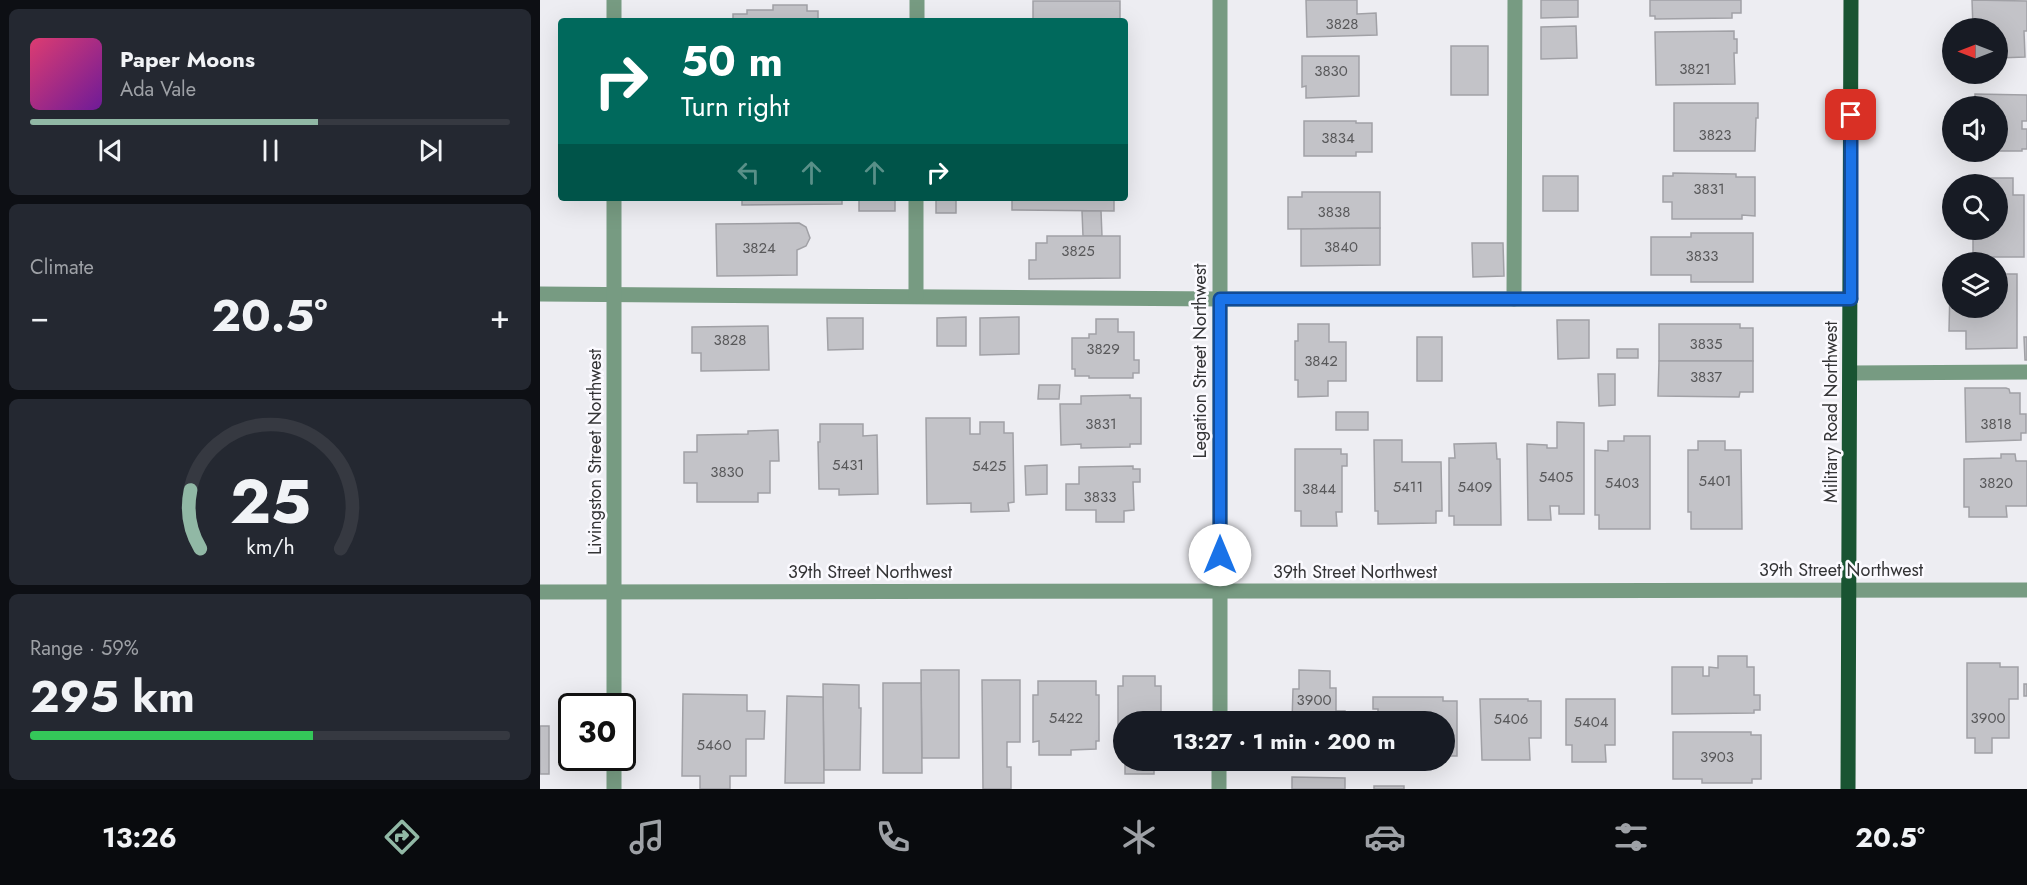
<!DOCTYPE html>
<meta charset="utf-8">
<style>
:root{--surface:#171b24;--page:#242831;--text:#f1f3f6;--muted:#9ea1a6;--line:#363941;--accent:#91b8a5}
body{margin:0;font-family:Jost,sans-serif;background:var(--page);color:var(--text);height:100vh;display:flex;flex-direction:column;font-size:22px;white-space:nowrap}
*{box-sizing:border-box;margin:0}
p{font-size:20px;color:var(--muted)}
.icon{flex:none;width:33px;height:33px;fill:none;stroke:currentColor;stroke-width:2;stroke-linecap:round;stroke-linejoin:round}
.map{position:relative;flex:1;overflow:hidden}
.panel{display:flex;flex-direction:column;gap:9px;padding:9px;background:#0d0f14;width:540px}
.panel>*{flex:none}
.hud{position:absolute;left:18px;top:18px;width:570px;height:183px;border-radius:6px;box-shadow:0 6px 24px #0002;background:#00695c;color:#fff;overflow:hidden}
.needle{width:39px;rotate:270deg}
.buttons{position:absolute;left:1402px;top:18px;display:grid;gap:12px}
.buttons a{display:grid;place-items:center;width:66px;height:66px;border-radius:50%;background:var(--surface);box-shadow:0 6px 24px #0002;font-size:30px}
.speed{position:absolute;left:18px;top:693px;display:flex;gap:12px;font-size:30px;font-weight:700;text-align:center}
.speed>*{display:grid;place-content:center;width:78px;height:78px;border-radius:50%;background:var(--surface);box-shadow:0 6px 24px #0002;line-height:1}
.speed .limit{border:3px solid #111;border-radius:9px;background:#fff;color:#111}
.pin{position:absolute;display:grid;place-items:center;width:51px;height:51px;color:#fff;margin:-26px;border-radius:12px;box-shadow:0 3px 9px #0006}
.me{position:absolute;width:66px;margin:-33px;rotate:0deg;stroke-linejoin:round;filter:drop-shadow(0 0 4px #0008)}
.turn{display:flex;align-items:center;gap:21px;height:126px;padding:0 24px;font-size:27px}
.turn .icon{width:78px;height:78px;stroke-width:2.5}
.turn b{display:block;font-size:42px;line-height:51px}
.lanes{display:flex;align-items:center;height:57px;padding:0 24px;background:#0003;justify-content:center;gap:30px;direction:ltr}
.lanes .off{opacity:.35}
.big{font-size:45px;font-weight:700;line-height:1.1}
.panel .card{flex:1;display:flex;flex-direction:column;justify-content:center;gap:9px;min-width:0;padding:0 21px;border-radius:9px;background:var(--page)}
.panel .dial{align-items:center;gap:0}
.dial svg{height:156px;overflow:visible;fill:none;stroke:var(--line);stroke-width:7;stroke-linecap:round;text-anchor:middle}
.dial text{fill:var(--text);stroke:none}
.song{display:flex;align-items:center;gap:18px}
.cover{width:72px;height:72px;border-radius:9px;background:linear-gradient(135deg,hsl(340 70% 55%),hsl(280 70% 35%))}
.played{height:6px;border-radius:3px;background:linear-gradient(90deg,var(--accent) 60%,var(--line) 60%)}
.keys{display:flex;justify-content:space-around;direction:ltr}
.heat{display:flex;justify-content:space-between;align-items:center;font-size:33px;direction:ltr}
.charge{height:9px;border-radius:4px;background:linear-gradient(90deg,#34c759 59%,var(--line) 0)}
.trip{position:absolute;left:573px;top:711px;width:342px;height:60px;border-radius:30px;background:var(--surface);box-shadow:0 6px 24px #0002;font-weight:700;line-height:60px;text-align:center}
.menu{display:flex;height:96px;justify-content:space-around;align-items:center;background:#090b0e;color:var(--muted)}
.menu .icon{width:42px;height:42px}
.menu .on{color:var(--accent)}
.menu b{font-size:27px;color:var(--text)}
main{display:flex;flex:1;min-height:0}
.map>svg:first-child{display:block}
</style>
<main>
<section class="panel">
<div class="card">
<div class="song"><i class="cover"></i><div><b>Paper Moons</b><p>Ada Vale</p></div></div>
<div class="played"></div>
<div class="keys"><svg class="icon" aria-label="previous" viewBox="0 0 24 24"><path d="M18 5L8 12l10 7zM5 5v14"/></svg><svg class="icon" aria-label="pause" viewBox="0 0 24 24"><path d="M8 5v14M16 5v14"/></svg><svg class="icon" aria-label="next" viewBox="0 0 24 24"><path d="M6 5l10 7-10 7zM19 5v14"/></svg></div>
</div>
<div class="card"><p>Climate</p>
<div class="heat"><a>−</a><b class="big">20.5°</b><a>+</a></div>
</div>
<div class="card dial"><svg viewBox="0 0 100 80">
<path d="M14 69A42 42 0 1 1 86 69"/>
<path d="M14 69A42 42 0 0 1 9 39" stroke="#91b8a5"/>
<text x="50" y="56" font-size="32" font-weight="700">25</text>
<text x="50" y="72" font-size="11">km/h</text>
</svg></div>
<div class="card"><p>Range · 59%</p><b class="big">295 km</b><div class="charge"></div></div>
</section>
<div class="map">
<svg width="1487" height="789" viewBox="0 0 1487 789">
<rect width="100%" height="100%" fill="#ededf2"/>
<g fill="#c3c3c8" stroke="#a1a1a6" stroke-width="1.5">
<polygon points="766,0 817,0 817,14 836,13 837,35 767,37"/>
<polygon points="1001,0 1038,0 1038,17 1001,18"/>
<polygon points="1110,0 1201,0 1201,13 1192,13 1192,18 1115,19 1115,16 1110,16"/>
<polygon points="1432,0 1487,1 1487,31 1484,31 1485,57 1458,58 1458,28 1433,28"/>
<rect x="493" y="1" width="87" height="20"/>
<polygon points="233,5 267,5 267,11 278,11 278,21 193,21 193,14 207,14 207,10 233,10"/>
<polygon points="1036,26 1037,58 1001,59 1001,27"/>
<polygon points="1194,31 1194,39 1197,39 1197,53 1194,53 1195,84 1116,85 1115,32"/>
<rect x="911" y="46" width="37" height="49"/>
<polygon points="762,56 819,56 819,96 766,98 766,86 762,87"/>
<polygon points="1435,94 1487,95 1487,121 1482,121 1482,129 1487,129 1487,149 1482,149 1482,151 1458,151 1458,106 1435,106"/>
<polygon points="1134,103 1218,103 1218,118 1216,118 1215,151 1134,151"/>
<polygon points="764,121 816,121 816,123 832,123 832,152 816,152 816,156 764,156"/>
<polygon points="1133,173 1196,174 1196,177 1215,177 1215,216 1202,215 1202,219 1132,219 1132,202 1123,202 1123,176 1133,176"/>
<rect x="1003" y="176" width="35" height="35"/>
<polygon points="1433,178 1473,178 1473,195 1484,195 1484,257 1433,257 1433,230 1458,230 1458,184 1433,184"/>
<polygon points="762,192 840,192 840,228 748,229 748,197 762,197"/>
<polygon points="202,198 302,198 302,204 202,205"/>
<rect x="319" y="198" width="36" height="13"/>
<rect x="396" y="198" width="20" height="15"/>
<polygon points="472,198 574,198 574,211 472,210"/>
<polygon points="542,211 561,211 562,236 543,236"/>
<polygon points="259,223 266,227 270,238 266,246 257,250 257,275 177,276 176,224"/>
<polygon points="840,228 840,265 761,266 761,229"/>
<polygon points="1151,233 1213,233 1213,282 1151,282 1151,275 1111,275 1111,237 1151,237"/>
<polygon points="507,236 580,236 580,278 489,279 489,260 496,260 496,243 507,243"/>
<polygon points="932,243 963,243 964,276 933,277"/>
<polygon points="1458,274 1477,274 1477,348 1426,349 1426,331 1409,331 1410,289 1413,289 1413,308 1458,308"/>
<polygon points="426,317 426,346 397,346 397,318"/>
<polygon points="479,317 479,354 440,355 440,318"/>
<polygon points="287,318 323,318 323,349 288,350"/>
<polygon points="556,319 578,319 578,332 594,332 594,360 599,360 599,373 593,373 593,378 549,378 549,376 535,376 535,369 532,369 532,338 549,338 549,334 556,334"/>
<polygon points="1017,320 1049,320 1049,358 1018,359"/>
<polygon points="758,324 789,324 789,342 806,342 806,381 788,381 788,396 758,397 758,380 755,380 755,341 758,341"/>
<polygon points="1119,324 1200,324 1200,328 1213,328 1213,361 1119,361"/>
<polygon points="228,326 229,370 161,371 161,353 152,353 152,327"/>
<rect x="877" y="337" width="25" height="44"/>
<polygon points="1484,337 1487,337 1487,360 1485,360"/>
<rect x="1077" y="349" width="21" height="9"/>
<polygon points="1119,361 1213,361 1213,392 1200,392 1199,397 1118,396"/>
<polygon points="1058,374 1075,374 1075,405 1059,406"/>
<polygon points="499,385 520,385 519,399 498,399"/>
<polygon points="1425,388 1466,388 1469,389 1470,393 1480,393 1480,414 1486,414 1486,433 1481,433 1481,440 1426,442"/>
<polygon points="590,395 590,398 601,398 601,444 590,444 590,447 541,448 541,444 521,445 520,404 541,404 541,396"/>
<rect x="796" y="412" width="32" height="18"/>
<polygon points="386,418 430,418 430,434 440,434 440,422 464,422 464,433 473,433 474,502 468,503 469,511 431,512 431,503 387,504"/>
<polygon points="1017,422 1044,423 1044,514 1019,514 1019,506 1010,506 1011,520 988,520 987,444 1007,445 1007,448 1017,448"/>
<polygon points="280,424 323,424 323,436 337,435 338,494 299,495 299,489 279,489 278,442 280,442"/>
<polygon points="238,430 239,461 230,461 230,493 218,493 218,502 157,502 157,483 144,483 144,452 157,452 157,435 208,434 208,431"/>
<polygon points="1084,436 1110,436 1110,529 1059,529 1059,515 1055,515 1055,450 1068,451 1068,441 1084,441"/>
<polygon points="834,440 862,440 862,462 901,462 902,511 896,511 896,523 838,524 838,511 835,511"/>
<polygon points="1158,441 1185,441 1185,450 1201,450 1202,529 1151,529 1151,512 1148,512 1148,450 1158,450"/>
<polygon points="956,443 957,459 960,459 961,525 914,525 914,516 909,516 909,458 915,458 914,444"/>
<polygon points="755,449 801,449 801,454 807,454 807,466 802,466 802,512 796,512 797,526 761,526 761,511 755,511"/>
<polygon points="1461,454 1475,454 1476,461 1487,461 1487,506 1466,506 1467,517 1429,517 1429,507 1424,507 1424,459 1461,458"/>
<polygon points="507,465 507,494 486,495 485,466"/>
<polygon points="593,466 593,469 600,469 600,482 593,482 594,510 584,511 584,522 556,522 556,510 526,510 526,484 539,484 539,467"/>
<polygon points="1178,656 1207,656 1207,667 1214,667 1214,695 1220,695 1220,710 1214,710 1214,713 1132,714 1132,667 1163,667 1163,676 1169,676 1169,667 1178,668"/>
<polygon points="1427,663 1460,663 1460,667 1478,667 1478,699 1469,699 1469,738 1452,738 1452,753 1435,753 1435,738 1427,738"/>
<polygon points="381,670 419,670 419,758 382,758"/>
<polygon points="759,670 790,671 790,688 796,688 796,711 805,711 805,722 752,722 753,689 759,689"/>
<polygon points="583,676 615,676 615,686 621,686 621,722 584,722 583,755 583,742 578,742 578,686 583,686"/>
<polygon points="442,680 480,680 480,742 467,742 467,767 471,767 471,789 443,789"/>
<polygon points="498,681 556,681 556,695 559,695 559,741 556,741 556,749 531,750 531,755 499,755 499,741 493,742 493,695 498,695"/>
<polygon points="343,683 381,683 382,773 343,773"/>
<polygon points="283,684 319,685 319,708 321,708 320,770 284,770"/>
<rect x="1484" y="684" width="3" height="12"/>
<polygon points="143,694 207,695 207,711 225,711 224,739 206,739 206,776 190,776 190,789 160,789 160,776 142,776"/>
<polygon points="247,696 283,697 284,783 245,783"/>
<polygon points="833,697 903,697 903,701 917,701 917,756 904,756 904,722 838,722 838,709 833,709"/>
<polygon points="940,699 988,699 988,701 1001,701 1001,738 989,738 990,760 942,760"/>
<polygon points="1026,699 1075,699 1075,745 1065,745 1066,762 1032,762 1032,745 1026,745"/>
<rect x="0" y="726" width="9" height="48"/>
<polygon points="1133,732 1211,732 1211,735 1221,735 1221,779 1212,779 1212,783 1162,783 1162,779 1133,779"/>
<rect x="585" y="760" width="29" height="14"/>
<polygon points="752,777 805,778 805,789 752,789"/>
<rect x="834" y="786" width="30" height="3"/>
</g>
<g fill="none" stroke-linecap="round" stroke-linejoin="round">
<g stroke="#779b82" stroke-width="15">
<polyline points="74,0 74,21"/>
<polyline points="377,21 377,0"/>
<polyline points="0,294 680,299 1311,299"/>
<polyline points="376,296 376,198"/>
<polyline points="974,299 975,0"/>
<polyline points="1311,373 1487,372"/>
<polyline points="0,592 1487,590"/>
<polyline points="74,706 74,198"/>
<polyline points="680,722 680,0"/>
<polyline points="74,789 74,758"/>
<polyline points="679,789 679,760"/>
</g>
<polyline stroke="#195432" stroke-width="15" points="1308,789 1311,0"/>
</g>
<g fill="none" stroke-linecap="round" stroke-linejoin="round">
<g stroke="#114b97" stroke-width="15">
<polyline id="route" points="680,555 680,299 1311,299 1311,115"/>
</g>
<use href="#route" stroke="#1a73e8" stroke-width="10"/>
</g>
<g text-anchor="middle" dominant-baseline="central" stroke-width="5" stroke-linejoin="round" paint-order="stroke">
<g font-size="15" fill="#58585a">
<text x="802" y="24">3828</text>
<text x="1155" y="69">3821</text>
<text x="791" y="71">3830</text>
<text x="1175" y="135">3823</text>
<text x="798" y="138">3834</text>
<text x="1169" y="189">3831</text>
<text x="794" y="212">3838</text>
<text x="801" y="247">3840</text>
<text x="219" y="248">3824</text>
<text x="538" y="251">3825</text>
<text x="1162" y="256">3833</text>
<text x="190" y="340">3828</text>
<text x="1166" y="344">3835</text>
<text x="563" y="349">3829</text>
<text x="781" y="361">3842</text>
<text x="1166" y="377">3837</text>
<text x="561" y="424">3831</text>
<text x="1456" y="424">3818</text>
<text x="308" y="465">5431</text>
<text x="449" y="466">5425</text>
<text x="187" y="472">3830</text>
<text x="1016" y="477">5405</text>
<text x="1175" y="481">5401</text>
<text x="1082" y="483">5403</text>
<text x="1456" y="483">3820</text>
<text x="868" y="487">5411</text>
<text x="935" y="487">5409</text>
<text x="779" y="489">3844</text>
<text x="560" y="497">3833</text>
<text x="774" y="700">3900</text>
<text x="526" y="718">5422</text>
<text x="1448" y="718">3900</text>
<text x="971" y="719">5406</text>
<text x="1051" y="722">5404</text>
<text x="174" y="745">5460</text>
<text x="1177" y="757">3903</text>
</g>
<g font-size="18" fill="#343436" stroke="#fbfaff">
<text transform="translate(660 361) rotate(-90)">Legation Street Northwest</text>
<text transform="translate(1291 412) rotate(-90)">Military Road Northwest</text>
<text transform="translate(55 452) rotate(-90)">Livingston Street Northwest</text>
<text x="1301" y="570">39th Street Northwest</text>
<text x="330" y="572">39th Street Northwest</text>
<text x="815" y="572">39th Street Northwest</text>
</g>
</g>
</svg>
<div class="buttons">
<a><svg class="needle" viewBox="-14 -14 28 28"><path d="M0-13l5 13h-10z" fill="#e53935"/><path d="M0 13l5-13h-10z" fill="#9ea1a6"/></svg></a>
<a><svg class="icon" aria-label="sound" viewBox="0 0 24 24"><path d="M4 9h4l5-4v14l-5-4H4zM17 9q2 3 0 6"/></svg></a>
<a><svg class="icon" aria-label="search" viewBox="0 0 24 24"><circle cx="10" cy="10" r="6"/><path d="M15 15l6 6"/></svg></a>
<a><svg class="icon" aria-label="layers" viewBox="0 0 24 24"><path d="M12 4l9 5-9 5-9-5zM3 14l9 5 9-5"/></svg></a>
</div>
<div class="speed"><div class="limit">30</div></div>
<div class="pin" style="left:1311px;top:115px;background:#d93025"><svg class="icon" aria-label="arrive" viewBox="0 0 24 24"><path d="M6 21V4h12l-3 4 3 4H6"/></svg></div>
<svg class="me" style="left:680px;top:555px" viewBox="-20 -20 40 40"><circle r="19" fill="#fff"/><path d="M0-13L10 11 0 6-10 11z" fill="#1a73e8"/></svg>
<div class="trip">13:27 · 1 min · 200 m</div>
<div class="hud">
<div class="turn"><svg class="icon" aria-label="right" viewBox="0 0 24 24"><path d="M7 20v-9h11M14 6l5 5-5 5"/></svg><div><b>50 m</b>Turn right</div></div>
<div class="lanes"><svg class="icon off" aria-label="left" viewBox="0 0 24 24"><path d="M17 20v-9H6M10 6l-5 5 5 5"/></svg><svg class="icon off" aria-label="ahead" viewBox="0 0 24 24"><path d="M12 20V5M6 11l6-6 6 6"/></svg><svg class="icon off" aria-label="ahead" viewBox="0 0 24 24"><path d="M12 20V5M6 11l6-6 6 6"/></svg><svg class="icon" aria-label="right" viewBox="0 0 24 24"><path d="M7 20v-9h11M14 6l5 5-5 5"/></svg></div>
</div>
</div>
</main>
<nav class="menu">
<b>13:26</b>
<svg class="icon on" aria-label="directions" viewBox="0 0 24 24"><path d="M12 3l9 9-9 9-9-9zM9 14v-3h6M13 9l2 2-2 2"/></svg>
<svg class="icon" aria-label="music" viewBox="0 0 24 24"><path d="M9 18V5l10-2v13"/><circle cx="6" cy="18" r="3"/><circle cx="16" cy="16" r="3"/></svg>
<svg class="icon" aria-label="phone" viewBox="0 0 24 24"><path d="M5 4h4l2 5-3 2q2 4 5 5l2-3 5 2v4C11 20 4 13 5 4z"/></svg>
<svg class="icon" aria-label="climate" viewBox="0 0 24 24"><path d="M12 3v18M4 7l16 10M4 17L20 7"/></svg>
<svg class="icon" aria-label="car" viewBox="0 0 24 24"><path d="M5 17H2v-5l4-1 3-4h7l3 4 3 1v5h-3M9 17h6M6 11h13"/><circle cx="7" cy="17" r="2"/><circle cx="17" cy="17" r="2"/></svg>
<svg class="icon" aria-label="filters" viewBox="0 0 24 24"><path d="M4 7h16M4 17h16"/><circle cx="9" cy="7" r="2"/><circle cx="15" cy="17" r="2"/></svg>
<b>20.5°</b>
</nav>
